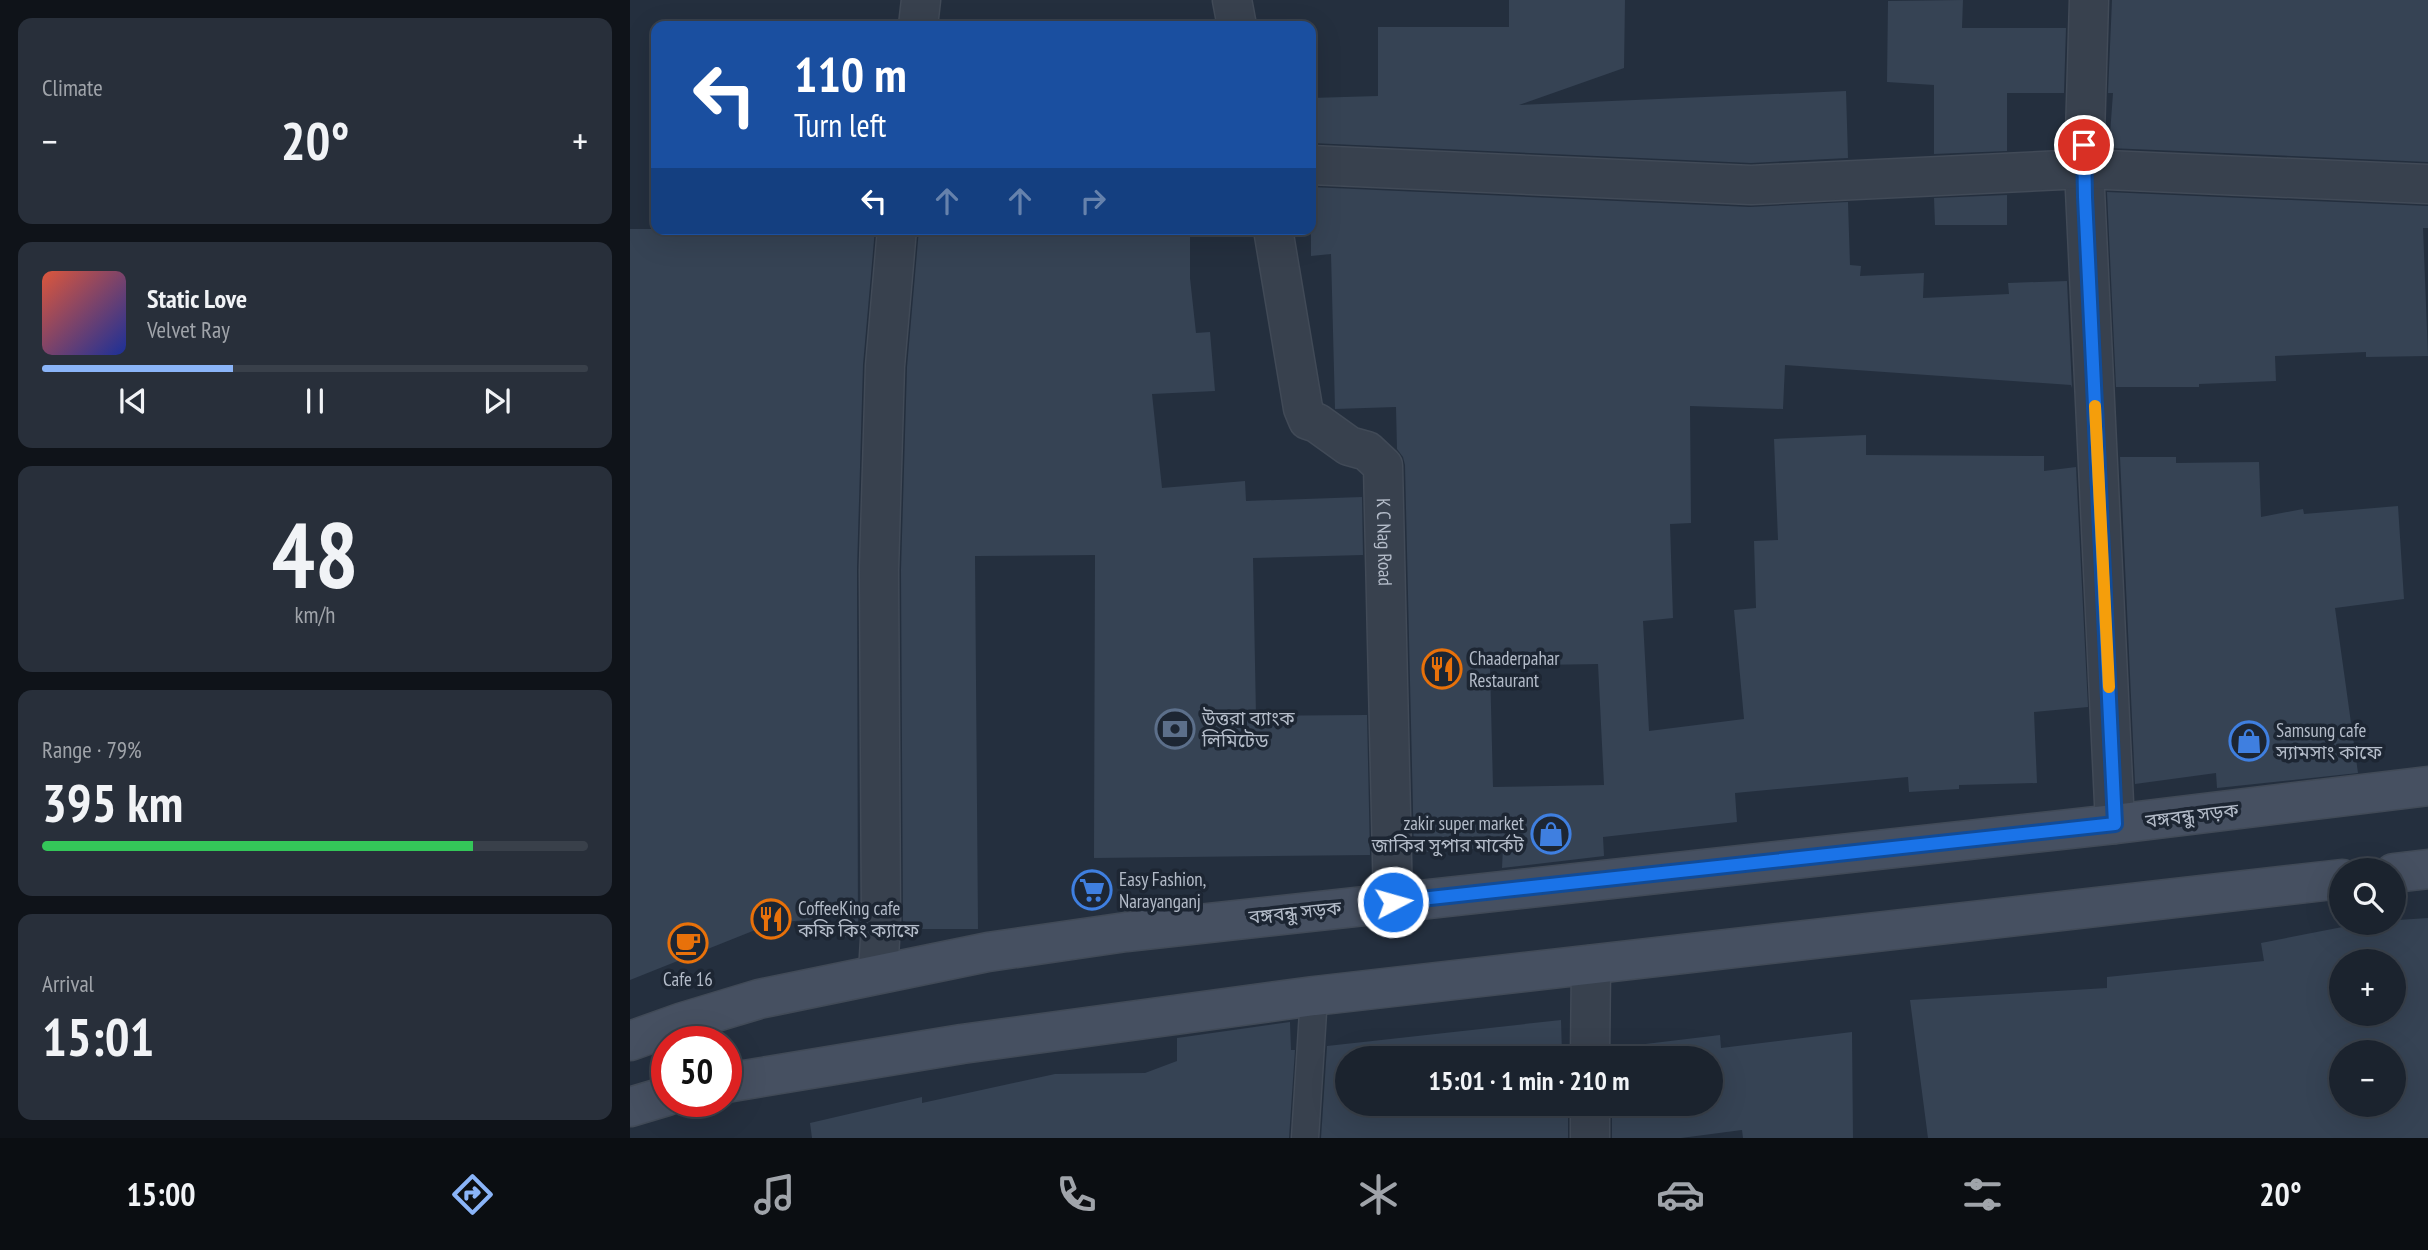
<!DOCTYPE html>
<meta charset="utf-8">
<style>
:root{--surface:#1b232e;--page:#282f3a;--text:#f1f3f6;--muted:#a0a4aa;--line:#39404a;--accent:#8ab4f8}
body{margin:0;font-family:"PT Sans Narrow","Noto Sans Bengali",sans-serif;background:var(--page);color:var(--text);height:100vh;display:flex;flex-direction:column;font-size:26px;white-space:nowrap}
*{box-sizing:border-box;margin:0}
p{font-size:23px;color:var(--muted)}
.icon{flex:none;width:38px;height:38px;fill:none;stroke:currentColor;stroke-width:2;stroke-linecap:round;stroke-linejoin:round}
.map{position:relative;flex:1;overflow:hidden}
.details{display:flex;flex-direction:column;gap:18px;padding:18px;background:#0f1319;width:630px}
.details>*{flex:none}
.banner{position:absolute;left:21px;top:21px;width:665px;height:214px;border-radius:14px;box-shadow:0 7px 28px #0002,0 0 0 2px var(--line);background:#1a4fa0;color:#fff;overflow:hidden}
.tools{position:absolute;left:1699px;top:858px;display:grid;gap:14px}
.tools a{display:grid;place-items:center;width:77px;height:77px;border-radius:50%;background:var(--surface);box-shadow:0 7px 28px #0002,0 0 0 2px var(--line);font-size:35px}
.speed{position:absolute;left:21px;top:1026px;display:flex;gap:14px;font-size:35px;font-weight:700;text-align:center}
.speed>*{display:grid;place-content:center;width:91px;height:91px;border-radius:50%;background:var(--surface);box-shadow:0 7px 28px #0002,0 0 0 2px var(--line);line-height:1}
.speed .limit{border:10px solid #d22;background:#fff;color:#111}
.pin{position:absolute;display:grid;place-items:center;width:60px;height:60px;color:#fff;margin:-30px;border:4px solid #fff;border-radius:50%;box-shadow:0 2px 7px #0007}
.me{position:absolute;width:77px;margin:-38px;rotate:84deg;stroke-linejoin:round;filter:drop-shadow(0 0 5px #0008)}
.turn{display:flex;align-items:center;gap:24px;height:147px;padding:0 28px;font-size:32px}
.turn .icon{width:91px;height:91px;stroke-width:2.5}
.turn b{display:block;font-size:49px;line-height:60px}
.lanes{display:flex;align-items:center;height:66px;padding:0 28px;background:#0003;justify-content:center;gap:35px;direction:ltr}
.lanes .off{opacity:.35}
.big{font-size:52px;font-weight:800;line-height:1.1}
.details .card{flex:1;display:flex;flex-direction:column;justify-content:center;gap:10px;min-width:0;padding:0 24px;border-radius:14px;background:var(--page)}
.details .dial{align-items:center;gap:0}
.dial b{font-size:91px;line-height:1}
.song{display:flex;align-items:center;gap:21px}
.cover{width:84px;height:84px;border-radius:10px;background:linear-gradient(135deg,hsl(10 70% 55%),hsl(230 70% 35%))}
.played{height:7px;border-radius:4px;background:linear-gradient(90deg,var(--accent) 35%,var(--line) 35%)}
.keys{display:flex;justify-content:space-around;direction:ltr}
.heat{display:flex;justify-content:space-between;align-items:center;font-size:38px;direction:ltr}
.charge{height:10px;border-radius:5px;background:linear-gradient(90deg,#34c759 79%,var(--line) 0)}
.trip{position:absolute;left:705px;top:1046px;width:388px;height:70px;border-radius:35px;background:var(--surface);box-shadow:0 7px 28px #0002,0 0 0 2px var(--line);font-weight:800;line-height:70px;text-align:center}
.tab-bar{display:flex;height:112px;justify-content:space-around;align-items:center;background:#0b0e12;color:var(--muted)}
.tab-bar .icon{width:49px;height:49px}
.tab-bar .selected{color:var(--accent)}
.tab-bar b{font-size:32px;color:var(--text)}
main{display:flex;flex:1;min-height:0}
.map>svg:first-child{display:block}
</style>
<main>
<section class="details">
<div class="card"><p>Climate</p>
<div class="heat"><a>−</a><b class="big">20°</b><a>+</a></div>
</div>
<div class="card">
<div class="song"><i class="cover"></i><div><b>Static Love</b><p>Velvet Ray</p></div></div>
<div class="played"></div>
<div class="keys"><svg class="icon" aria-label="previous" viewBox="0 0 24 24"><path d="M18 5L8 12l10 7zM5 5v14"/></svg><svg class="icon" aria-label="pause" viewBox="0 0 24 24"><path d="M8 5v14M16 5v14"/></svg><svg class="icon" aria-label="next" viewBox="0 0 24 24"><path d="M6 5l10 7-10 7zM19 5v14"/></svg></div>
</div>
<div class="card dial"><b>48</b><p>km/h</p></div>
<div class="card"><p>Range · 79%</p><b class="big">395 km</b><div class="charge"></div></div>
<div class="card"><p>Arrival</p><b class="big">15:01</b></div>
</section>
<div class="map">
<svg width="1798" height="1138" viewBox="0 0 1798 1138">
<rect width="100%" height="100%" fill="#242f3e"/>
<g fill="#364354" fill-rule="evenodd">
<polygon points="879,0 995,0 994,68 889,105 1216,91 1218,158 1121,163 681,143 681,98 748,96 748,27 879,27"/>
<polygon points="1333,0 1332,28 1436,28 1434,93 1377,93 1377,151 1304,154 1304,85 1257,82 1258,1"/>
<polygon points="1482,0 1798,0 1798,162 1479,148 1483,93 1478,93"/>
<path d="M681,187L1120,207L1218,202L1220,265L1231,266L1230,276L1294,273L1293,298L1379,294L1378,283L1437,281L1442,388L1441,385L1155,365L1153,409L1060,406L1061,523L1040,524L1043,618L1013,621L1019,731L1114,719L1104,610L1126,608L1124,541L1148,540L1144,439L1236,435V455L1414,456V471L1446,467L1458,707L1404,712L1407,783L1329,785V789L1279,792L1278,777L1105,793L1107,822L973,837L974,856L872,868L873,847L784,853L775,465L773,457L767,449L766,407L705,409L701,254L681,256ZM968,664L974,785L863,787L860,666Z"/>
<polygon points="1477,192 1798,206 1798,228 1793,228 1798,356 1736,357 1736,352 1645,356 1646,381 1569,384 1569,387 1486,387"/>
<polygon points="1377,195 1377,225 1305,225 1304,198"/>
<polygon points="0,229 245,229 233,365 227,569 228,935 208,938 209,917 143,923 0,980"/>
<polygon points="289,229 560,229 560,278 566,333 580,332 585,391 522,394 532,488 615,481 616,501 732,497 733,555 623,558 626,716 737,715 740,855 464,858 465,555 345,556 348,929 273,929 271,570 277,367"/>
<polygon points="1490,457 1546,457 1546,463 1629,462 1631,517 1673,509 1674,514 1768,506 1774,599 1705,608 1728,773 1587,788 1586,773 1505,784"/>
<path d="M1798,918V1138H1298L1280,1000L1477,988V977L1634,961L1631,943L1738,922ZM1712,961H1764V1013H1712ZM1712,1052H1764V1104H1712Z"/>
<polygon points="931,1020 932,1054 938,1054 938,1059 718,1059 718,1104 938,1104 938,1138 691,1138 697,1046"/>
<polygon points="660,1022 661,1050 665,1050 659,1138 182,1138 180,1123 292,1097 292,1103 425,1074 515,1073 547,1061 547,1038"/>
<polygon points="1222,1032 1223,1138 1113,1138 1112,1130 1051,1138 982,1138 982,1104 1082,1104 1082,1059 982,1059 982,1048 1090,1035 1091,1048"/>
</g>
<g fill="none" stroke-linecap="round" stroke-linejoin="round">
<g stroke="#414a57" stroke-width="29">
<polyline id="service" points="675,1138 684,996"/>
</g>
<g stroke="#414a57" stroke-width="41">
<g id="minor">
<polyline points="602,0 607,26"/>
<polyline points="1459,0 1454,169 1485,824"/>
<polyline points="288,26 291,0"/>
<polyline points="681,165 1121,185 1454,169 1798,184"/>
<path id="s1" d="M643,229L673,408L678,420L687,423L719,446L737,451L753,466L763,902"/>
<polyline points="248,973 251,923 249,570 255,366 267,229"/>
<polyline points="960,1059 961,965"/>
<polyline points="960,1138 960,1104"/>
</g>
</g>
<g stroke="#414a57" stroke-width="41">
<g id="secondary">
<polyline points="1764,873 1798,869"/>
<polyline points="0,1041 53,1022 129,999 358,952 496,932 1485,824 1798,786"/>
<polyline points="96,1083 332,1044 684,996 1712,879"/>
<polyline points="0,1107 37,1096"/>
</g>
</g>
<use href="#service" stroke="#38414e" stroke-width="26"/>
<use href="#minor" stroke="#38414e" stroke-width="38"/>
<use href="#secondary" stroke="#465061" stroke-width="38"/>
</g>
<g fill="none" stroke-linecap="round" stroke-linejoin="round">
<g stroke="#114b97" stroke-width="18">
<polyline id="route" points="763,902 1485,824 1455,197 1454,145"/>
</g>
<use href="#route" stroke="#1a73e8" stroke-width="12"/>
<polyline stroke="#f59e0b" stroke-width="12" points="1465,406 1479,687"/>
</g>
<defs>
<g id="restaurant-ring" transform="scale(2.0125)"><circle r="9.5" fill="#1d2633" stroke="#e8710a" stroke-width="1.5"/><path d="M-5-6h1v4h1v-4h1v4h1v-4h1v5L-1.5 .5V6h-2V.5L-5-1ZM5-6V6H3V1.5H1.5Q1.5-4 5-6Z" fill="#e8710a"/></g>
<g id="bank-ring" transform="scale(2.0125)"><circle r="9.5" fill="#1d2633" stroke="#5c6f8a" stroke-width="1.5"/><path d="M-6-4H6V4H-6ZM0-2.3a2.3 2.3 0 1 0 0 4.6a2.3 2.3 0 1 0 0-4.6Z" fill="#5c6f8a"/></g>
<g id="shop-ring" transform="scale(2.0125)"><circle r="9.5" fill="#1d2633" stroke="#3f7fe0" stroke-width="1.5"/><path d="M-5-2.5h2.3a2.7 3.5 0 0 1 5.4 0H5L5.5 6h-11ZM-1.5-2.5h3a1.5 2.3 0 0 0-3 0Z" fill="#3f7fe0"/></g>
<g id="supermarket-ring" transform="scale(2.0125)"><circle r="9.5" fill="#1d2633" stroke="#3f7fe0" stroke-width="1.5"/><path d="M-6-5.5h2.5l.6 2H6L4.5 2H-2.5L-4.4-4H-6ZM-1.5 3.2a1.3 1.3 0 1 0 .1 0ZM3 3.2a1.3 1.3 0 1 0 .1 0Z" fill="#3f7fe0"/></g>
<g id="cafe-ring" transform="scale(2.0125)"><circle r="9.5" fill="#1d2633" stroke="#e8710a" stroke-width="1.5"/><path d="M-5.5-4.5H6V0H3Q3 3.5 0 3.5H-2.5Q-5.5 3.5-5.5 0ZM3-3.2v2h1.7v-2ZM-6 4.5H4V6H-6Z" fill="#e8710a"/></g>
</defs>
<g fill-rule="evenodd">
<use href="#restaurant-ring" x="812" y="669"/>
<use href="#bank-ring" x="545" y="729"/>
<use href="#shop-ring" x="1619" y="741"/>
<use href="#shop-ring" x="921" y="834"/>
<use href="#supermarket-ring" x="462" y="890"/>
<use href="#restaurant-ring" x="141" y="919"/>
<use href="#cafe-ring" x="58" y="943"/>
</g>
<g text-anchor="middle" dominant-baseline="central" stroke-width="7" stroke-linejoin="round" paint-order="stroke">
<g font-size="19" fill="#b4bcc9" stroke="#1d2633">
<text stroke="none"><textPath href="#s1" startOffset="360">K C Nag Road</textPath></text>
<text transform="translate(1562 815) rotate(-7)">বঙ্গবন্ধু সড়ক</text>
<text transform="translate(665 912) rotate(-6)">বঙ্গবন্ধু সড়ক</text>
</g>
<g font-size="19" fill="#b4bcc9" stroke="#1d2633" text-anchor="start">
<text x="839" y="658">Chaaderpahar<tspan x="839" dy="22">Restaurant</tspan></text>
<text x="572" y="718">উত্তরা ব্যাংক<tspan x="572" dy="22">লিমিটেড</tspan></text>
<text x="1646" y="730">Samsung cafe<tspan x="1646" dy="22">স্যামসাং কাফে</tspan></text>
<text x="894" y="823" text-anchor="end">zakir super market<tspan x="894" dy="22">জাকির সুপার মার্কেট</tspan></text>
<text x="489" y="879">Easy Fashion,<tspan x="489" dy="22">Narayanganj</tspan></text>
<text x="168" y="908">CoffeeKing cafe<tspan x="168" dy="22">কফি কিং ক্যাফে</tspan></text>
<text x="58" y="979" text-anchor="middle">Cafe 16</text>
</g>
</g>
</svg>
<div class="tools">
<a><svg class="icon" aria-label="search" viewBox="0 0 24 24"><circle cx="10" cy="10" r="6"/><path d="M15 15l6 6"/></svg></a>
<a>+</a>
<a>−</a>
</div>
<div class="speed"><div class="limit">50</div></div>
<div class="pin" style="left:1454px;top:145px;background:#d93025"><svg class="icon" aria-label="arrive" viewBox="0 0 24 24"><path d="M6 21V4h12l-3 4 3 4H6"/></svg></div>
<svg class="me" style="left:763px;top:902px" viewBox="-20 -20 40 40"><circle r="17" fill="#1a73e8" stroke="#fff" stroke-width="3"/><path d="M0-11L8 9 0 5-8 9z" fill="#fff"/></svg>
<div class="trip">15:01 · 1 min · 210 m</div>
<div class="banner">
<div class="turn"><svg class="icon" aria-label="left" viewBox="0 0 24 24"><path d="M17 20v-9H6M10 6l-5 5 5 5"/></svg><div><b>110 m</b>Turn left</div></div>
<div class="lanes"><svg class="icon" aria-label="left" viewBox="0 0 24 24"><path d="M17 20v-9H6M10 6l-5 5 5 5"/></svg><svg class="icon off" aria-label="ahead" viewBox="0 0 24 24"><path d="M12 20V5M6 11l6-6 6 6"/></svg><svg class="icon off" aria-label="ahead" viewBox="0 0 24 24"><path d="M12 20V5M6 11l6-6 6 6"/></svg><svg class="icon off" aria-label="right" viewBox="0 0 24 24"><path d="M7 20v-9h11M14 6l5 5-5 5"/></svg></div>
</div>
</div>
</main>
<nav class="tab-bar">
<b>15:00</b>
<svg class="icon selected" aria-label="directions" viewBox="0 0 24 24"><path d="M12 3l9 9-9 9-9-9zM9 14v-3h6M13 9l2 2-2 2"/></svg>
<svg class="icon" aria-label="music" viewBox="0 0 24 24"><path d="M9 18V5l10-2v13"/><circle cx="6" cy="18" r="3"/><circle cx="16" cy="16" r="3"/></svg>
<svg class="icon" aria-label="phone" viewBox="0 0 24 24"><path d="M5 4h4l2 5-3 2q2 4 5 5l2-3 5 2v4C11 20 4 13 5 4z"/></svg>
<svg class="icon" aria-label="climate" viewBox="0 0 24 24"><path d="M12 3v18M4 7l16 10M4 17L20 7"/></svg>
<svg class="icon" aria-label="car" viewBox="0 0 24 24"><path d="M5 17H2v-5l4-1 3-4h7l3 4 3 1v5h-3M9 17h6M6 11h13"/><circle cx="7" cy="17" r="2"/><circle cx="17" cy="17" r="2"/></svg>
<svg class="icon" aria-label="filters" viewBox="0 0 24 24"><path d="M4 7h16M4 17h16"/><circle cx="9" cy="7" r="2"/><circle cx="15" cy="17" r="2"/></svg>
<b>20°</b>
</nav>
